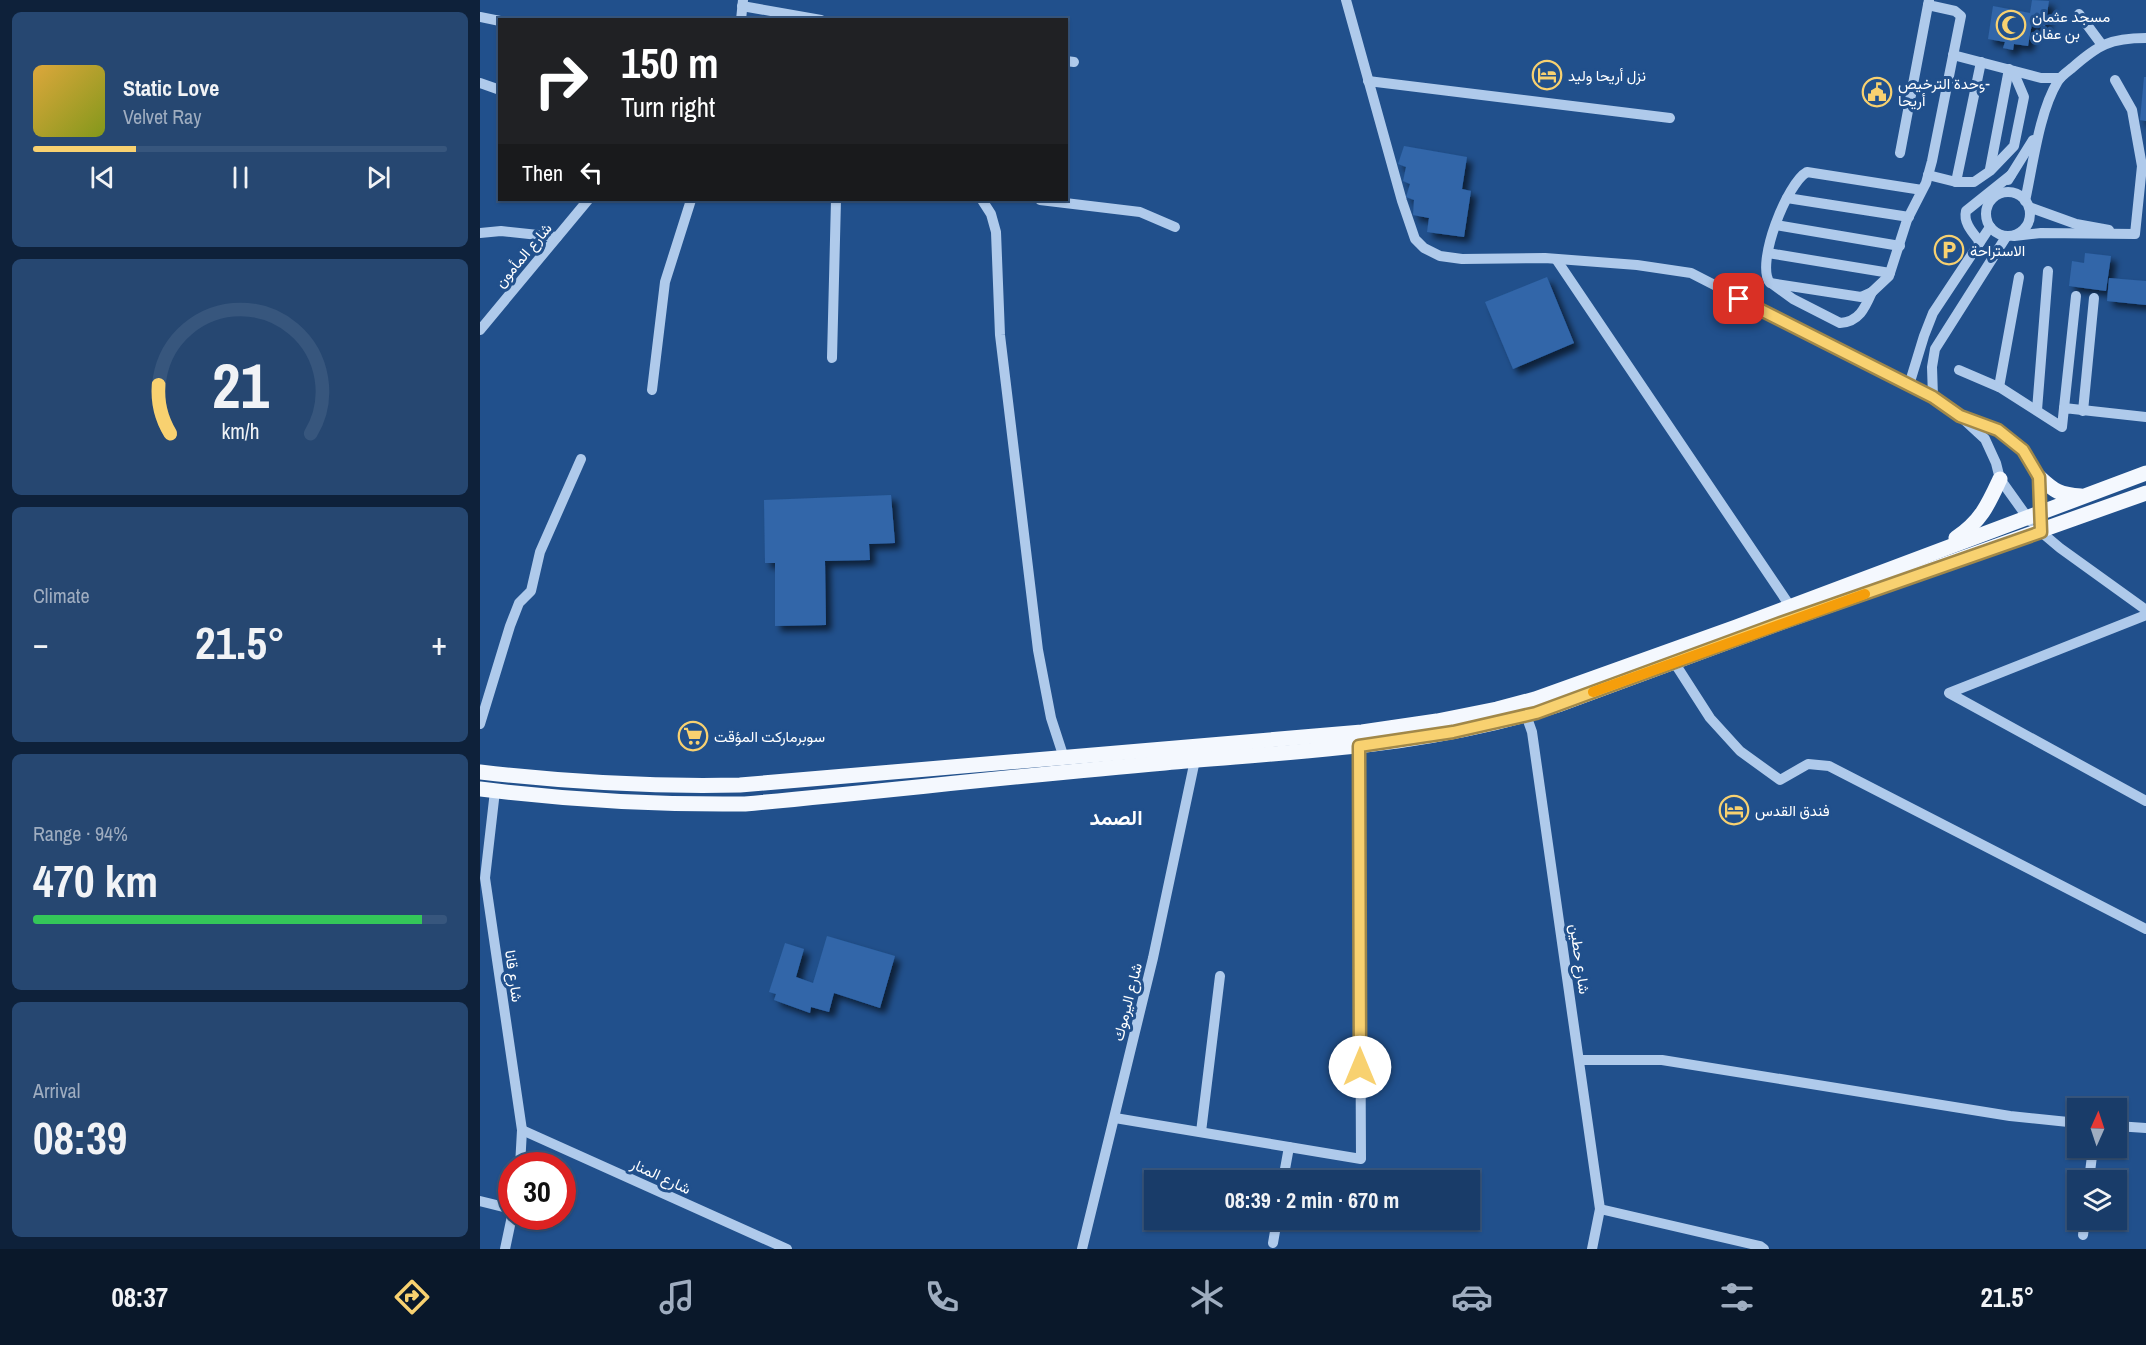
<!DOCTYPE html>
<meta charset="utf-8">
<style>
:root{--surface:#193c69;--page:#264771;--text:#f1f3f6;--muted:#9fadc0;--line:#37567d;--accent:#f8d170}
body{margin:0;font-family:"Archivo Narrow",Vazirmatn,sans-serif;background:var(--page);color:var(--text);height:100vh;display:flex;flex-direction:column;font-size:22px;white-space:nowrap}
*{box-sizing:border-box;margin:0}
p{font-size:20px;color:var(--muted)}
.icon{flex:none;width:33px;height:33px;fill:none;stroke:currentColor;stroke-width:2;stroke-linecap:round;stroke-linejoin:round}
.map{position:relative;flex:1;overflow:hidden}
.sheet{display:flex;flex-direction:column;gap:12px;padding:12px;background:#0e213a;width:480px}
.sheet>*{flex:none}
.banner{position:absolute;left:18px;top:18px;width:570px;height:183px;border-radius:0px;box-shadow:0 2px 4px #0004,0 0 0 2px var(--line);background:#202124;color:#fff;overflow:hidden}
.needle{width:39px;rotate:3deg}
.buttons{position:absolute;left:1587px;top:1098px;display:grid;gap:12px}
.buttons a{display:grid;place-items:center;width:60px;height:60px;border-radius:0px;background:var(--surface);box-shadow:0 2px 4px #0004,0 0 0 2px var(--line);font-size:30px}
.speed{position:absolute;left:18px;top:1152px;display:flex;gap:12px;font-size:30px;font-weight:700;text-align:center}
.speed>*{display:grid;place-content:center;width:78px;height:78px;border-radius:50%;background:var(--surface);box-shadow:0 2px 4px #0004,0 0 0 2px var(--line);line-height:1}
.speed .limit{border:9px solid #d22;background:#fff;color:#111}
.pin{position:absolute;display:grid;place-items:center;width:51px;height:51px;color:#fff;margin:-26px;border-radius:12px;box-shadow:0 3px 9px #0006}
.me{position:absolute;width:66px;margin:-33px;rotate:0deg;stroke-linejoin:round;filter:drop-shadow(0 0 4px #0008)}
.turn{display:flex;align-items:center;gap:21px;height:126px;padding:0 24px;font-size:27px}
.turn .icon{width:78px;height:78px;stroke-width:2.5}
.turn b{display:block;font-size:42px;line-height:51px}
.then{display:flex;align-items:center;height:57px;padding:0 24px;background:#0003;gap:12px;font-size:22px}
.big{font-size:45px;font-weight:800;line-height:1.1}
.sheet .widget{flex:1;display:flex;flex-direction:column;justify-content:center;gap:9px;min-width:0;padding:0 21px;border-radius:9px;background:var(--page)}
.sheet .dial{align-items:center;gap:0}
.dial svg{height:156px;overflow:visible;fill:none;stroke:var(--line);stroke-width:7;stroke-linecap:round;text-anchor:middle}
.dial text{fill:var(--text);stroke:none}
.song{display:flex;align-items:center;gap:18px}
.cover{width:72px;height:72px;border-radius:9px;background:linear-gradient(135deg,hsl(40 70% 55%),hsl(70 70% 35%))}
.played{height:6px;border-radius:3px;background:linear-gradient(90deg,var(--accent) 25%,var(--line) 25%)}
.keys{display:flex;justify-content:space-around;direction:ltr}
.heat{display:flex;justify-content:space-between;align-items:center;font-size:33px;direction:ltr}
.charge{height:9px;border-radius:4px;background:linear-gradient(90deg,#34c759 94%,var(--line) 0)}
.trip{position:absolute;left:664px;top:1170px;width:336px;height:60px;border-radius:0px;background:var(--surface);box-shadow:0 2px 4px #0004,0 0 0 2px var(--line);font-weight:800;line-height:60px;text-align:center}
.menu{display:flex;height:96px;justify-content:space-around;align-items:center;background:#0a182a;color:var(--muted)}
.menu .icon{width:42px;height:42px}
.menu .on{color:var(--accent)}
.menu b{font-size:27px;color:var(--text)}
main{display:flex;flex:1;min-height:0}
.map>svg:first-child{display:block}
</style>
<main>
<section class="sheet">
<div class="widget">
<div class="song"><i class="cover"></i><div><b>Static Love</b><p>Velvet Ray</p></div></div>
<div class="played"></div>
<div class="keys"><svg class="icon" aria-label="previous" viewBox="0 0 24 24"><path d="M18 5L8 12l10 7zM5 5v14"/></svg><svg class="icon" aria-label="pause" viewBox="0 0 24 24"><path d="M8 5v14M16 5v14"/></svg><svg class="icon" aria-label="next" viewBox="0 0 24 24"><path d="M6 5l10 7-10 7zM19 5v14"/></svg></div>
</div>
<div class="widget dial"><svg viewBox="0 0 100 80">
<path d="M14 69A42 42 0 1 1 86 69"/>
<path d="M14 69A42 42 0 0 1 8 44" stroke="#f8d170"/>
<text x="50" y="56" font-size="32" font-weight="700">21</text>
<text x="50" y="72" font-size="11">km/h</text>
</svg></div>
<div class="widget"><p>Climate</p>
<div class="heat"><a>−</a><b class="big">21.5°</b><a>+</a></div>
</div>
<div class="widget"><p>Range · 94%</p><b class="big">470 km</b><div class="charge"></div></div>
<div class="widget"><p>Arrival</p><b class="big">08:39</b></div>
</section>
<div class="map">
<svg width="1666" height="1249" viewBox="0 0 1666 1249">
<defs>
<filter id="shadow"><feDropShadow dx="5.5" dy="5.5" stdDeviation="3" flood-color="#0009"/></filter>
</defs>
<rect width="100%" height="100%" fill="#21508c"/>
<g fill="#3166a9" filter="url(#shadow)">
<polygon points="1552,0 1569,1 1565,26 1552,24 1548,46 1534,44 1533,50 1523,48 1525,42 1508,39 1513,6 1550,13"/>
<polygon points="1664,77 1666,77 1666,121 1660,120"/>
<polygon points="924,146 987,157 982,189 991,191 984,237 947,232 949,218 933,215 934,200 926,197 930,184 923,181 926,167 918,164"/>
<polygon points="1605,253 1631,256 1626,291 1589,286 1592,261 1604,263"/>
<polygon points="1067,277 1094,343 1033,369 1005,302"/>
<polygon points="1629,278 1666,281 1666,305 1627,301"/>
<polygon points="411,495 415,543 389,544 390,560 345,561 346,625 295,626 295,563 285,563 284,500"/>
<polygon points="347,936 415,956 400,1008 354,993 349,1012 331,1007 330,1013 294,1000 296,994 289,992 305,943 324,949 316,977 333,983"/>
</g>
<g fill="none" stroke-linecap="round" stroke-linejoin="round">
<g stroke="#afcaeb" stroke-width="10">
<polyline points="866,0 922,201 935,239 944,248 960,256 982,259 1065,258 1157,265 1211,273 1453,397 1480,416 1505,439 1516,463 1520,479 1550,521"/>
<polyline points="262,6 341,20"/>
<polyline points="1599,14 1622,45"/>
<polyline points="0,17 20,21"/>
<polyline points="261,20 263,0"/>
<polyline points="1473,55 1561,78 1580,78"/>
<polyline points="586,61 594,62"/>
<polyline points="888,81 1190,118"/>
<polyline points="0,83 20,90"/>
<polyline points="1420,153 1448,5"/>
<polyline points="1510,169 1529,69"/>
<polyline points="1448,175 1476,182 1494,182 1510,171 1534,146 1544,97 1533,71"/>
<polyline points="1528,180 1553,140"/>
<polyline points="1476,182 1501,62"/>
<path d="M1442,190L1327,172C1307,183 1275,264 1290,283L1381,297L1392,292L1409,276L1427,220L1446,183L1452,161L1481,16L1475,11L1448,5L1449,0"/>
<circle cx="1528" cy="214" r="22"/>
<polyline points="1307,198 1429,217"/>
<polyline points="502,200 511,214 516,232 520,335 558,650 571,718 584,758"/>
<polyline points="560,200 660,212 695,227"/>
<path d="M1545,201C1553,165 1559,112 1578,81C1582,75 1587,72 1592,68C1618,45 1630,38 1666,38"/>
<polyline points="1549,207 1596,224 1629,230"/>
<polyline points="1296,225 1420,246"/>
<polyline points="0,233 21,231 77,237"/>
<polyline points="1534,236 1561,233 1655,234 1662,166 1652,110 1635,80"/>
<path d="M1500,242C1493,233 1483,223 1486,211L1531,175"/>
<polyline points="1288,253 1410,273"/>
<polyline points="1076,259 1310,606"/>
<path d="M1291,283L1313,299L1360,323C1379,322 1385,308 1392,292"/>
<polyline points="0,330 108,200"/>
<polyline points="352,358 356,200"/>
<polyline points="1479,370 1521,388 1582,427 1584,408 1666,417"/>
<polyline points="1429,385 1444,336 1453,313 1510,227"/>
<polyline points="1519,387 1539,277"/>
<polyline points="172,390 185,282 211,200"/>
<polyline points="1453,397 1452,367 1455,349 1526,237"/>
<polyline points="1584,408 1596,296"/>
<polyline points="1557,410 1568,271"/>
<polyline points="1603,411 1614,298"/>
<polyline points="1480,416 1518,430 1543,450 1559,477 1561,516"/>
<polyline points="1561,532 1580,548 1666,610"/>
<polyline points="1666,615 1469,693 1666,801"/>
<polyline points="1194,662 1230,718 1260,751 1300,780 1328,764 1349,766 1666,929"/>
<polyline points="1046,715 1052,732 1120,1209 1112,1249"/>
<polyline points="0,724 30,626 39,603 51,591 60,552 101,459"/>
<polyline points="15,791 5,878 42,1130 40,1166"/>
<polyline points="1099,1060 1182,1060 1530,1116 1598,1123"/>
<polyline points="635,1118 881,1159 879,746"/>
<polyline points="1636,1126 1666,1128"/>
<polyline points="42,1130 307,1249"/>
<polyline points="721,1132 740,976"/>
<polyline points="803,1180 809,1147"/>
<polyline points="1609,1180 1613,1148"/>
<polyline points="0,1201 32,1209"/>
<polyline points="1120,1209 1280,1246 1284,1249"/>
<polyline points="1603,1235 1605,1220"/>
<polyline points="793,1243 797,1220"/>
<polyline points="25,1249 32,1216"/>
<polyline points="602,1249 673,958 715,760"/>
</g>
<g stroke="#f4f8fe" stroke-width="15">
<path d="M1559,477C1574,491 1580,495 1601,496"/>
<path d="M1476,538C1501,521 1508,505 1520,479"/>
<path d="M0,772C87,782 173,787 260,785L882,732L957,721L1017,709L1055,699L1256,627L1666,473"/>
<path d="M0,789C88,800 176,805 265,804C405,791 545,775 685,763C816,751 952,747 1078,705L1297,624L1666,493"/>
</g>
</g>
<g fill="none" stroke-linecap="round" stroke-linejoin="round">
<g stroke="#a18849" stroke-width="15">
<polyline id="route" points="880,1067 879,746 973,732 1056,713 1298,624 1561,532 1559,477 1543,450 1518,430 1480,416 1453,397 1259,299"/>
</g>
<use href="#route" stroke="#f8d170" stroke-width="10"/>
<polyline stroke="#f59e0b" stroke-width="10" points="1113,692 1385,594"/>
</g>
<defs>
<g id="mosque-ring" transform="scale(1.5)"><circle r="9.5" fill="#21508c" stroke="#f8d170" stroke-width="1.5"/><path d="M3.5-4.9A6 6 0 1 0 3.5 4.9A5 5 0 1 1 3.5-4.9Z" fill="#f8d170"/></g>
<g id="hotel-ring" transform="scale(1.5)"><circle r="9.5" fill="#21508c" stroke="#f8d170" stroke-width="1.5"/><path d="M-6-4.5h1.5V1H6V5H4.5V3h-9V5H-6ZM-4 0a1.8 1.8 0 1 1 3.6 0ZM.5 0V-2.5h3Q6-2.5 6 0Z" fill="#f8d170"/></g>
<g id="civic-ring" transform="scale(1.5)"><circle r="9.5" fill="#21508c" stroke="#f8d170" stroke-width="1.5"/><path d="M-.6-6.5H3V-4.5H.6V-3L4-1V1h2V6H-6V1h2V-1L-.6-3ZM-1.2 2.5V6h2.4V2.5Z" fill="#f8d170"/></g>
<g id="parking-ring" transform="scale(1.5)"><circle r="9.5" fill="#21508c" stroke="#f8d170" stroke-width="1.5"/><path d="M-3.5-5.5H1a3.5 3.5 0 0 1 0 7H-1V5.5H-3.5ZM-1-3.4V-.6H.8a1.4 1.4 0 0 0 0-2.8Z" fill="#f8d170"/></g>
<g id="supermarket-ring" transform="scale(1.5)"><circle r="9.5" fill="#21508c" stroke="#f8d170" stroke-width="1.5"/><path d="M-6-5.5h2.5l.6 2H6L4.5 2H-2.5L-4.4-4H-6ZM-1.5 3.2a1.3 1.3 0 1 0 .1 0ZM3 3.2a1.3 1.3 0 1 0 .1 0Z" fill="#f8d170"/></g>
</defs>
<g fill-rule="evenodd">
<use href="#mosque-ring" x="1531" y="25"/>
<use href="#hotel-ring" x="1067" y="75"/>
<use href="#civic-ring" x="1397" y="92"/>
<use href="#parking-ring" x="1469" y="250"/>
<use href="#supermarket-ring" x="213" y="736"/>
<use href="#hotel-ring" x="1254" y="810"/>
</g>
<g text-anchor="middle" dominant-baseline="central" stroke-width="6" stroke-linejoin="round" paint-order="stroke">
<g font-size="15" fill="#fff" stroke="#21508c" text-anchor="start">
<text x="1552" y="16">مسجد عثمان<tspan x="1552" dy="17">بن عفان</tspan></text>
<text x="1088" y="75">نزل أريحا وليد</text>
<text x="1418" y="83">وحدة الترخيص-<tspan x="1418" dy="17">أريحا</tspan></text>
<text x="1490" y="250">الاستراحة</text>
<text x="234" y="736">سوبرماركت المؤقت</text>
<text x="1275" y="810">فندق القدس</text>
</g>
<g font-size="15" fill="#fff" stroke="#21508c">
<text transform="translate(43 255) rotate(-50)">شارع المأمون</text>
<text transform="translate(1100 959) rotate(82)">شارع حطين</text>
<text transform="translate(34 976) rotate(82)">شارع قانا</text>
<text transform="translate(647 1002) rotate(-76)">شارع اليرموك</text>
<text transform="translate(181 1176) rotate(25)">شارع المنار</text>
</g>
<g font-size="21" font-weight="bold" fill="#fff" stroke="#21508c">
<text x="636" y="817">الصمد</text>
</g>
</g>
</svg>
<div class="buttons">
<a><svg class="needle" viewBox="-14 -14 28 28"><path d="M0-13l5 13h-10z" fill="#e53935"/><path d="M0 13l5-13h-10z" fill="#9fadc0"/></svg></a>
<a><svg class="icon" aria-label="layers" viewBox="0 0 24 24"><path d="M12 4l9 5-9 5-9-5zM3 14l9 5 9-5"/></svg></a>
</div>
<div class="speed"><div class="limit">30</div></div>
<div class="pin" style="left:1259px;top:299px;background:#d93025"><svg class="icon" aria-label="arrive" viewBox="0 0 24 24"><path d="M6 21V4h12l-3 4 3 4H6"/></svg></div>
<svg class="me" style="left:880px;top:1067px" viewBox="-20 -20 40 40"><circle r="19" fill="#fff"/><path d="M0-13L10 11 0 6-10 11z" fill="#f8d170"/></svg>
<div class="trip">08:39 · 2 min · 670 m</div>
<div class="banner">
<div class="turn"><svg class="icon" aria-label="right" viewBox="0 0 24 24"><path d="M7 20v-9h11M14 6l5 5-5 5"/></svg><div><b>150 m</b>Turn right</div></div>
<div class="then">Then<svg class="icon" aria-label="left" viewBox="0 0 24 24"><path d="M17 20v-9H6M10 6l-5 5 5 5"/></svg></div>
</div>
</div>
</main>
<nav class="menu">
<b>08:37</b>
<svg class="icon on" aria-label="directions" viewBox="0 0 24 24"><path d="M12 3l9 9-9 9-9-9zM9 14v-3h6M13 9l2 2-2 2"/></svg>
<svg class="icon" aria-label="music" viewBox="0 0 24 24"><path d="M9 18V5l10-2v13"/><circle cx="6" cy="18" r="3"/><circle cx="16" cy="16" r="3"/></svg>
<svg class="icon" aria-label="phone" viewBox="0 0 24 24"><path d="M5 4h4l2 5-3 2q2 4 5 5l2-3 5 2v4C11 20 4 13 5 4z"/></svg>
<svg class="icon" aria-label="climate" viewBox="0 0 24 24"><path d="M12 3v18M4 7l16 10M4 17L20 7"/></svg>
<svg class="icon" aria-label="car" viewBox="0 0 24 24"><path d="M5 17H2v-5l4-1 3-4h7l3 4 3 1v5h-3M9 17h6M6 11h13"/><circle cx="7" cy="17" r="2"/><circle cx="17" cy="17" r="2"/></svg>
<svg class="icon" aria-label="filters" viewBox="0 0 24 24"><path d="M4 7h16M4 17h16"/><circle cx="9" cy="7" r="2"/><circle cx="15" cy="17" r="2"/></svg>
<b>21.5°</b>
</nav>
